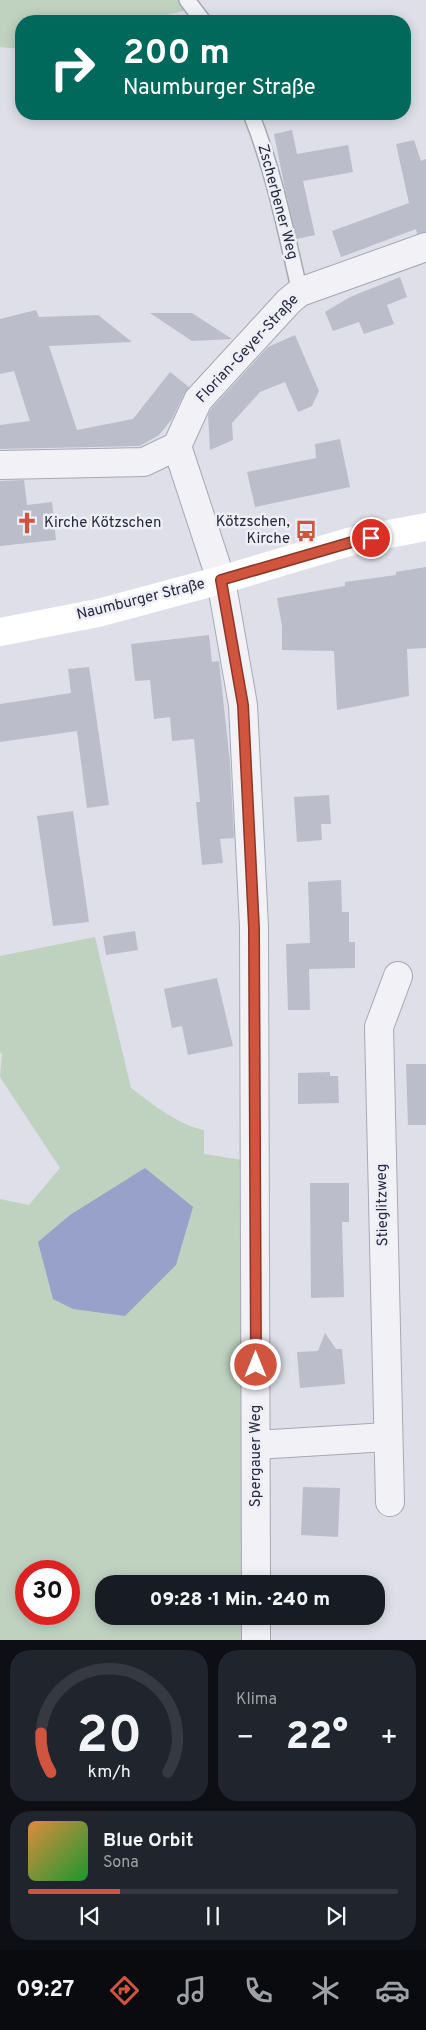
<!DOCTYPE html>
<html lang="de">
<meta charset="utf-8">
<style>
:root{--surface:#171b24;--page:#20242c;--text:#f1f3f6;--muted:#9ea1a6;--line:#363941;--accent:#d1543f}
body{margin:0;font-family:Overpass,sans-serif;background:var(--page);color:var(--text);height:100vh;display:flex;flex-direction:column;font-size:19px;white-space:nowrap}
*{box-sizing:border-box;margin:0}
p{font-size:16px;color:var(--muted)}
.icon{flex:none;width:28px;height:28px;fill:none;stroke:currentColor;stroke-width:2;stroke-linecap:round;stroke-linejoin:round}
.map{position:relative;height:1640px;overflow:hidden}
.side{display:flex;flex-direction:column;gap:10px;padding:10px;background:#0d0f14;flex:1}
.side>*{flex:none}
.hud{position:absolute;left:15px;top:15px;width:396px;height:105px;border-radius:20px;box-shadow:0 2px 12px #0003;background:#00695c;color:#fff;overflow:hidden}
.speed{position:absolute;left:15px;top:1560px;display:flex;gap:10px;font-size:25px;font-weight:700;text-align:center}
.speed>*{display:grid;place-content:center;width:65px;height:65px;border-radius:50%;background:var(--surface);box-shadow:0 2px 12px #0003;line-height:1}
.speed .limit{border:8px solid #d22;background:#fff;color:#111}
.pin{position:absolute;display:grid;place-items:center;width:42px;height:42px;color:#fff;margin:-21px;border:2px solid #fff;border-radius:50%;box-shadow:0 1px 5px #0007}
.me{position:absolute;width:55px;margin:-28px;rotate:0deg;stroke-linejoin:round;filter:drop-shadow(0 0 4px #0008)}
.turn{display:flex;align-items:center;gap:18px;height:105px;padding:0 25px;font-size:22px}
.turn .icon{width:65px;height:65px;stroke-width:2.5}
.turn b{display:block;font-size:35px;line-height:42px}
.big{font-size:38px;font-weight:800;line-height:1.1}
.side .card{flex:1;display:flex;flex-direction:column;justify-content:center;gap:8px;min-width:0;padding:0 18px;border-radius:20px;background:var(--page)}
.side .dial{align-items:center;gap:0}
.dial svg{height:130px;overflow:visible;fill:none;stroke:var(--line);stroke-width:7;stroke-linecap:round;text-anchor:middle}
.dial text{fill:var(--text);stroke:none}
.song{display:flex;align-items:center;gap:15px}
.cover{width:60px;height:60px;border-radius:8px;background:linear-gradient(135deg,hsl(30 70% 55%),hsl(130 70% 35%))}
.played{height:5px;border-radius:2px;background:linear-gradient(90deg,var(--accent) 25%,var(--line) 25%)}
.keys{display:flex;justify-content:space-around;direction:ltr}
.heat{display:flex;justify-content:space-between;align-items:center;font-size:28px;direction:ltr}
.side .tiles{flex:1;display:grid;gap:10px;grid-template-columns:1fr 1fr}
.card:last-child{grid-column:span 2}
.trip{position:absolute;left:95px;top:1575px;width:290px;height:50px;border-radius:20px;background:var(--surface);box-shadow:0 2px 12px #0003;font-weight:800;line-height:50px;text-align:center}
.menu{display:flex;height:80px;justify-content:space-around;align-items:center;background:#090b0e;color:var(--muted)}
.menu .icon{width:35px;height:35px}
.menu .on{color:var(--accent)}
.menu b{font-size:22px;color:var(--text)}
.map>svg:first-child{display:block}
</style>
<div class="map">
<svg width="426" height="1640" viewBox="0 0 426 1640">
<rect width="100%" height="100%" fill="#dedfe8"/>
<g fill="#bfd2c0" fill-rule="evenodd">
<polygon points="0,0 181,0 188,10 142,21 21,21 21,49 0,47"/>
<path d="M95,937L131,1088C153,1104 176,1124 204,1130V1154L242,1160L248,1584H104V1616H248V1640H0V1199L29,1205L60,1168L0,1077L2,1054L0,1052V956ZM26,1571H69V1614H26Z"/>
</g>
<polygon fill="#98a1c9" points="145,1168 193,1207 176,1265 125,1316 73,1309 53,1299 38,1242 70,1215"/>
<g fill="#bbbdcb">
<polygon points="292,130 297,154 348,145 353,172 303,181 315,235 297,239 284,184 274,134"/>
<polygon points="414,140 421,161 426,159 426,232 417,234 416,229 341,257 332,231 409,203 396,144"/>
<polygon points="400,277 407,297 387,305 394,324 364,334 359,322 333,331 325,312 350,297"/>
<polygon points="36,310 39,317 98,315 132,342 49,346 77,430 133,419 170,372 189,387 184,394 172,419 159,435 140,446 0,449 0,425 30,421 14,371 0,374 0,319"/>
<polygon points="150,313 192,313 232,339 192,341"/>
<polygon points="295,335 319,391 312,406 298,412 285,382 260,392 232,423 233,440 210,450 208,415 211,409 268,347"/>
<polygon points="340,439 350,487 255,507 247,472 316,458 315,444"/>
<polygon points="24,480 27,505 52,502 56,540 0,546 0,481"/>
<polygon points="426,567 426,648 407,649 409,696 337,710 334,651 282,650 282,626 277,598 345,586 345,582 396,575 396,572"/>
<polygon points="209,635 212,662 219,661 230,763 234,838 220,839 223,863 202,865 196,802 200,802 194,739 172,741 170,717 154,719 150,680 135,681 131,644"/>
<polygon points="89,667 109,805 87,808 77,731 0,742 0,704 71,693 68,669"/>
<polygon points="329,795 331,824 321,824 322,840 297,842 294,797"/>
<polygon points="73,811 89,922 53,926 37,816"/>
<polygon points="341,880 342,912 349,912 349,942 355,942 355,968 309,969 310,1010 288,1010 286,944 310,943 308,882"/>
<polygon points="135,931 138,950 106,955 103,936"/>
<polygon points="217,978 233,1046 188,1055 182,1026 172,1028 164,989"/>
<polygon points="406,1064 426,1064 426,1125 408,1125"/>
<polygon points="330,1072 330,1076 338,1076 339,1103 298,1104 298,1073"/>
<polygon points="310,1183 349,1183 349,1222 342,1222 344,1297 311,1298"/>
<polygon points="325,1333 336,1349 342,1349 345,1384 300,1388 297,1352 318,1351"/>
<polygon points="303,1487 340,1488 338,1537 301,1535"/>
</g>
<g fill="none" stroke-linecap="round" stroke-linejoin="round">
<g stroke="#a7a8b5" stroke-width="18">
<g id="lane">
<polyline points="187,0 203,21"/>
<path d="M251,114C274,171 286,233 300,292"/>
</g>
</g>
<g stroke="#a7a8b5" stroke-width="30">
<g id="street">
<polyline points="177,446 221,580 243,705 254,927 256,1584"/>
<polyline points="0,465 144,462 177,446 198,400 289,301 300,292 426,247"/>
<polyline points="256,1445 387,1437"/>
<polyline points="390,1502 379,1027 398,976"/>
<polyline points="256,1616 256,1640"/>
</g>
</g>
<use href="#lane" stroke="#f1f1f6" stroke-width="15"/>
<use href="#street" stroke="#f1f1f6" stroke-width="28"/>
<polyline stroke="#fff" stroke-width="28" points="0,632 98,613 221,580 352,541 426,527"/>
</g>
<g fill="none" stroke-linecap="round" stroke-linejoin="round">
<g stroke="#883729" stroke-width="12">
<polyline id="route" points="256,1365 254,928 243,705 221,580 352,542 371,538"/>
</g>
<use href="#route" stroke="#d1543f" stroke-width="9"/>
</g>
<defs>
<g id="church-bare" transform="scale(1.725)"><path d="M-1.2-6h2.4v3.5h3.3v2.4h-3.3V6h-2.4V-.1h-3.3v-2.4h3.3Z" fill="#d1543f" stroke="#eeeff6" stroke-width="2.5" paint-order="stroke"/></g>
<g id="bus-bare" transform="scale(1.725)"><path d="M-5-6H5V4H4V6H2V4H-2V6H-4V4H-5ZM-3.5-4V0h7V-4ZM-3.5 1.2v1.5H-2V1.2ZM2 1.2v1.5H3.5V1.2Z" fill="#d1543f" stroke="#eeeff6" stroke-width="2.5" paint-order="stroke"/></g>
</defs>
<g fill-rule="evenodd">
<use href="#church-bare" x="27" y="523"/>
<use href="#bus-bare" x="306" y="531"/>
</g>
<g text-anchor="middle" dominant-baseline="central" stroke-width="5" stroke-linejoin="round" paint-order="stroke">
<g font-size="15" fill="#27293f" stroke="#eeeff6">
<text transform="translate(277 202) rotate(75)">Zscherbener Weg</text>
<text transform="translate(248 349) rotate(-47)">Florian-Geyer-Straße</text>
<text transform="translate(141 600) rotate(-14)">Naumburger Straße</text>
<text transform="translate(383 1205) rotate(-91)">Stieglitzweg</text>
<text transform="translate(256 1456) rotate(-90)">Spergauer Weg</text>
</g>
<g font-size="15" fill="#27293f" stroke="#eeeff6" text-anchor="end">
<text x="290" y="522">Kötzschen,<tspan x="290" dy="17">Kirche</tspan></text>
<text x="44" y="523" text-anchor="start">Kirche Kötzschen</text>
</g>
</g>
</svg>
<div class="speed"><div class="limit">30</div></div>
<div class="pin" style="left:371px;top:538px;background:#d93025"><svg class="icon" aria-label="arrive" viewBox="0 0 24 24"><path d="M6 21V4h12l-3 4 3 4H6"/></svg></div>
<svg class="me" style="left:256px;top:1365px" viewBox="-20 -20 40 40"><circle r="17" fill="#d1543f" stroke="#fff" stroke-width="3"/><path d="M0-11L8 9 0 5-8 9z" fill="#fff"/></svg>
<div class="trip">09:28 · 1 Min. · 240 m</div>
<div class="hud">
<div class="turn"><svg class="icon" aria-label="right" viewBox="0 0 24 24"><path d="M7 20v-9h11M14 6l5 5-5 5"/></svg><div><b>200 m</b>Naumburger Straße</div></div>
</div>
</div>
<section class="side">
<div class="tiles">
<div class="card dial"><svg viewBox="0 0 100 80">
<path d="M14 69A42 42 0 1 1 86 69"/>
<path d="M14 69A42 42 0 0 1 8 45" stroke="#d1543f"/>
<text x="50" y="56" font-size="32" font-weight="700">20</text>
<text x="50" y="72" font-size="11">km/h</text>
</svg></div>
<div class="card"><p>Klima</p>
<div class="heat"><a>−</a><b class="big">22°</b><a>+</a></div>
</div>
<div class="card">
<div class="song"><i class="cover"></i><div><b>Blue Orbit</b><p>Sona</p></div></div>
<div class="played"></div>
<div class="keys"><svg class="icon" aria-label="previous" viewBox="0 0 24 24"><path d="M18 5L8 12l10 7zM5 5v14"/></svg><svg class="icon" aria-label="pause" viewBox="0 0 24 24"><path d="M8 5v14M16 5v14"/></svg><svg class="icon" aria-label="next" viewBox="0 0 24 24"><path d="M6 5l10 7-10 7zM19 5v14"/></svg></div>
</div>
</div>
</section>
<nav class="menu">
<b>09:27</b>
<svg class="icon on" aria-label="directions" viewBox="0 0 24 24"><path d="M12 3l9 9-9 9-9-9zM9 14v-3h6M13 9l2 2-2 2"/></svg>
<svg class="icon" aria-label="music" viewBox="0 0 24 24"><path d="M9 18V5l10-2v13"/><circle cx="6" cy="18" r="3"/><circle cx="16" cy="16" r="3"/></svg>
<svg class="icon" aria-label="phone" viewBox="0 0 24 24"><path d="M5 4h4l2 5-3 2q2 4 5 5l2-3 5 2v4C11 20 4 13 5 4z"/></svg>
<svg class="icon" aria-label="climate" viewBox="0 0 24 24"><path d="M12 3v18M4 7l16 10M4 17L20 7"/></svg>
<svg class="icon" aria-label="car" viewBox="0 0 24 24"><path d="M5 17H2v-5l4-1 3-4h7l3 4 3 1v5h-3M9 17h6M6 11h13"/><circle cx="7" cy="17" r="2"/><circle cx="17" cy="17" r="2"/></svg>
</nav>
